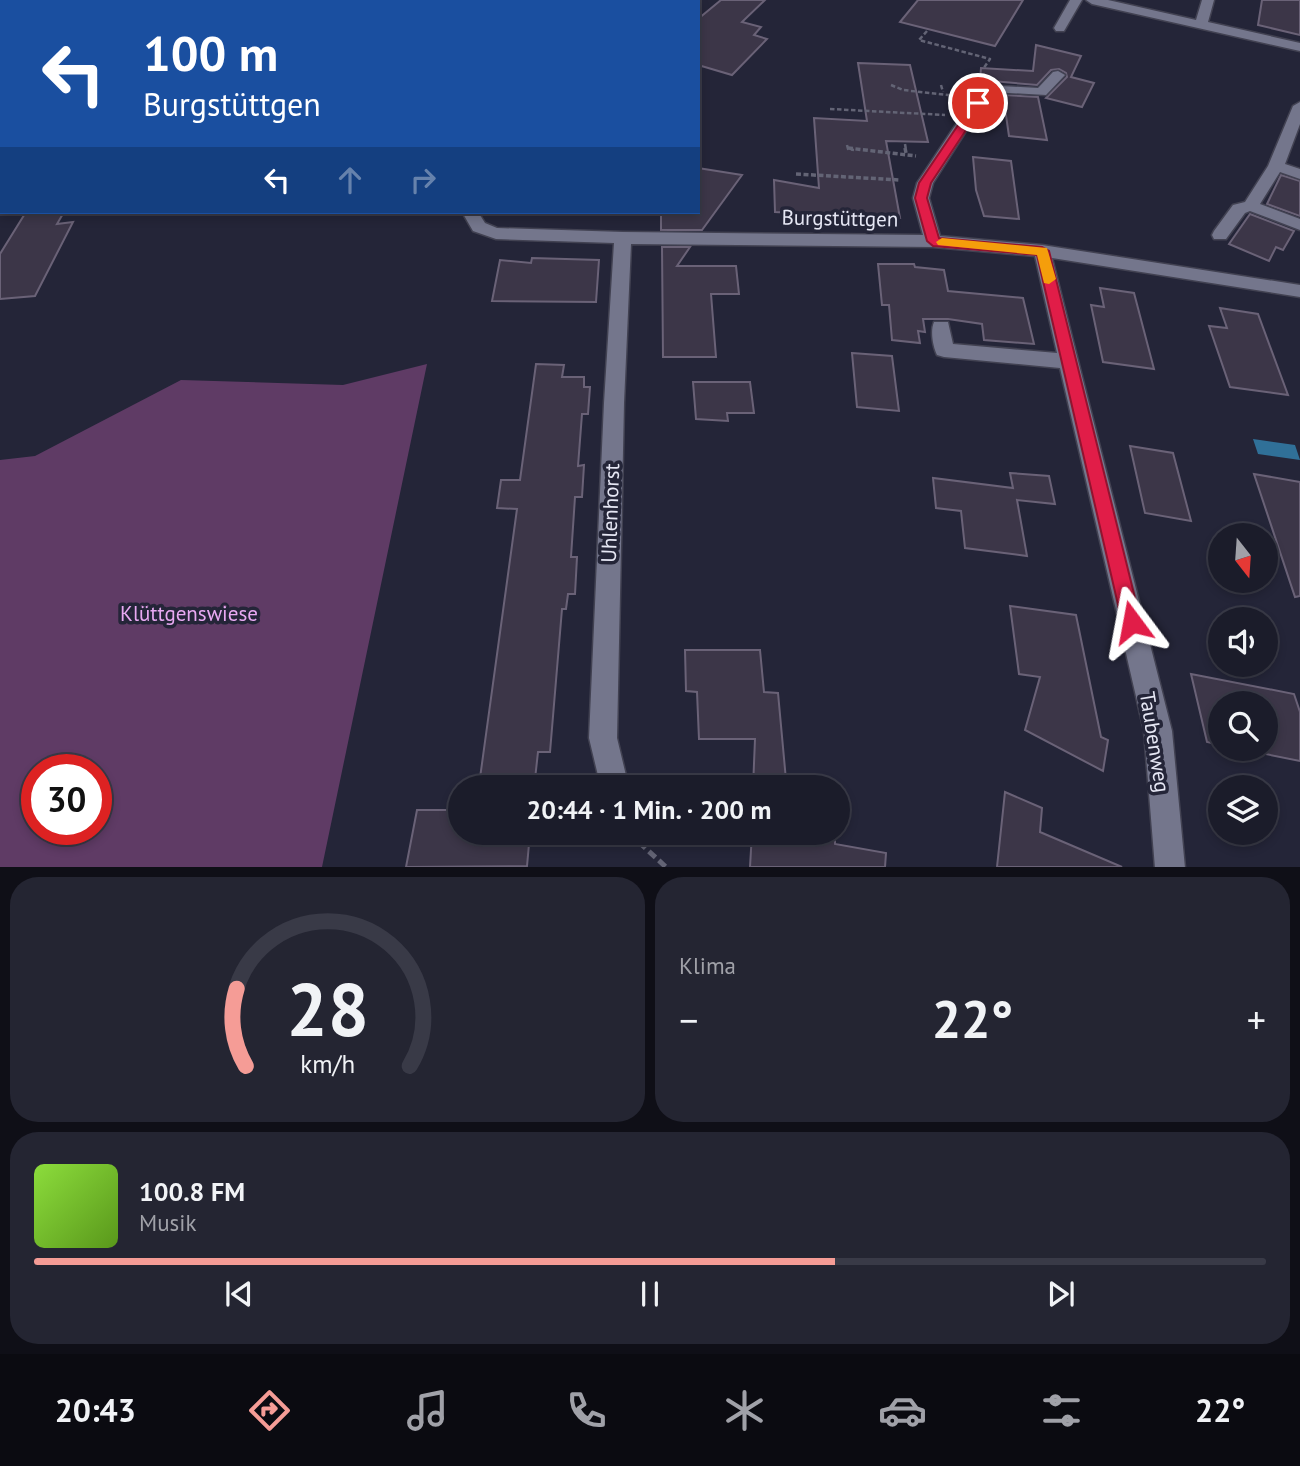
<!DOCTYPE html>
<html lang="de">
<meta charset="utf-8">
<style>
:root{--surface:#1b1c2a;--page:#242532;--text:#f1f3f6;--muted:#a0a1a8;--line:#393a47;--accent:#f59c96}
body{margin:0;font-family:"PT Sans",sans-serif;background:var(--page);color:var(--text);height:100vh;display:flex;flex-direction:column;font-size:26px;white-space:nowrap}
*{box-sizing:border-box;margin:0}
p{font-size:23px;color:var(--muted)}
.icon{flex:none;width:38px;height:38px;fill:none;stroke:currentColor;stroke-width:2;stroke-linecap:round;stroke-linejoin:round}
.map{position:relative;height:867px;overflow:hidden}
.panel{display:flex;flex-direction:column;gap:10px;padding:10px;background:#0f0f17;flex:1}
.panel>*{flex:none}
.hud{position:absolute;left:0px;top:0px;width:700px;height:214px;box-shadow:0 4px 10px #0003,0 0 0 2px var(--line);background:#1a4fa0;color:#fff;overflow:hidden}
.needle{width:46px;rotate:163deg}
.fabs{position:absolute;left:1208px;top:523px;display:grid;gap:14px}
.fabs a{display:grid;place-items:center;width:70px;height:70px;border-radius:50%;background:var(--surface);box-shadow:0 4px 10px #0003,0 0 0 2px var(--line);font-size:35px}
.speed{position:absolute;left:21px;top:754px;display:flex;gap:14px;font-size:35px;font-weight:700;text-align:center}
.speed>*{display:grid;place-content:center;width:91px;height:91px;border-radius:50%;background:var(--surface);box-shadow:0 4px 10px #0003,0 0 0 2px var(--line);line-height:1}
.speed .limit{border:10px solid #d22;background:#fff;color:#111}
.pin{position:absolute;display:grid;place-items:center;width:60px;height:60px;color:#fff;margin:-30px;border:4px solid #fff;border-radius:50%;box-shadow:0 2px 7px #0007}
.me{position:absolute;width:77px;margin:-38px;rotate:347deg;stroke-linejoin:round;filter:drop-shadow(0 0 5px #0008)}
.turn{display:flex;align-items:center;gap:24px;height:147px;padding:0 28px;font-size:32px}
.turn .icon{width:91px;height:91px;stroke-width:2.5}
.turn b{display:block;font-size:49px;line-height:60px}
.lanes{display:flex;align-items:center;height:66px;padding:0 28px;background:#0003;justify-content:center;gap:35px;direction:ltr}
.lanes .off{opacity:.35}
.big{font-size:52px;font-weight:600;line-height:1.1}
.panel .card{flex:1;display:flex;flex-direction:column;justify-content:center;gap:10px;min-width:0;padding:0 24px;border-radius:28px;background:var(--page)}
.panel .dial{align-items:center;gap:0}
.dial svg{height:182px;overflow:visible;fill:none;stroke:var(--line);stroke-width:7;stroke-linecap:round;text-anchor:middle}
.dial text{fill:var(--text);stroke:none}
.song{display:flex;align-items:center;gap:21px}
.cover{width:84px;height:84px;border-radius:10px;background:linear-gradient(135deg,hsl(90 70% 55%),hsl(90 70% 35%))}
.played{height:7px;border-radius:4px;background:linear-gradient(90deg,var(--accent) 65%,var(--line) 65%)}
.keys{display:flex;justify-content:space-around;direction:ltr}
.heat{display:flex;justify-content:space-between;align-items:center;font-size:38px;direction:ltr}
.panel .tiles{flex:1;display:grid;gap:10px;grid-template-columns:1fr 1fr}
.card:last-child{grid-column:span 2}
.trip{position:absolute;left:448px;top:775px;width:402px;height:70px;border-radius:35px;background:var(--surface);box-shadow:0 4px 10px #0003,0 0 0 2px var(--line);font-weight:600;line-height:70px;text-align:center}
.tabs{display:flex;height:112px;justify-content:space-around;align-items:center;background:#0b0b11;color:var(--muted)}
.tabs .icon{width:49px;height:49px}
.tabs .current{color:var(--accent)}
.tabs b{font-size:32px;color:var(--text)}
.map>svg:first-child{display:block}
</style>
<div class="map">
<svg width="1300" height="868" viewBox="0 0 1300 868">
<rect width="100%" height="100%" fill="#242538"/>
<path fill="#5f3b65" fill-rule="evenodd" d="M427,364L322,867H0V460L35,456L181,380L343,385ZM96,770V830H37V770Z"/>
<polygon fill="#307098" points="1253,439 1295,445 1300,460 1258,454"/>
<g fill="#3c3648" stroke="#6a6277" stroke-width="2">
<polygon points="721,0 765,0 742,22 761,27 754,35 767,39 732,75 698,65 698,19"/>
<polygon points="918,0 1023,0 995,46 900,22"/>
<polygon points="1262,0 1300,0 1300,35 1258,25"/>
<polygon points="1036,45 1081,56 1071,77 1094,83 1082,107 1046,98 1067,77 1066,73 1059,69 1051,70 1037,85 980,80 981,68 1033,71"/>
<polygon points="858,63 910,65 928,142 886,141 900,218 775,212 774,180 819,188 814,118 867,121"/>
<polygon points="1003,95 1038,97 1047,140 1009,136"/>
<polygon points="973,157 1011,161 1019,219 984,216 976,190"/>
<polygon points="698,168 742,175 702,230 661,230 661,212 698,212"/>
<polygon points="1281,175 1300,181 1300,216 1267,204"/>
<polygon points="26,212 64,212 57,224 73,222 35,296 0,299 0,254"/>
<polygon points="1250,214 1294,231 1283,250 1276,247 1269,261 1229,244"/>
<polygon points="662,247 690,247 677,266 736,266 739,294 711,294 716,357 663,357"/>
<polygon points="532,258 599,260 596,302 492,301 500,260 531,263"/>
<polygon points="878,264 914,264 915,267 944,270 948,291 1023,298 1034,344 984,340 982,324 948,319 923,319 925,332 918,331 920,343 892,340 889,305 882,305"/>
<polygon points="1100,288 1134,293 1154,369 1103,362 1091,305 1104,307"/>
<polygon points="1220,308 1258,314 1288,395 1230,387 1209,326 1227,328"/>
<polygon points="852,353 892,356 899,411 857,407"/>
<polygon points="536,364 564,365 562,377 584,377 584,387 590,387 588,414 582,414 578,466 584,465 582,497 575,497 571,557 577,557 575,594 568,594 566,609 562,609 550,752 538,752 534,788 472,788 474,778 480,778 517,509 497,508 501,480 520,480"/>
<polygon points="693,382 750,382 754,413 727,413 728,421 696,419"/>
<polygon points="1130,446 1173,453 1191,521 1145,513"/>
<polygon points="1010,473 1049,476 1055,504 1017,500 1027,556 965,548 961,511 936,508 933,478 1013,488"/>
<polygon points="1254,474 1300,482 1300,596 1295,597"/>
<polygon points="1010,606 1076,615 1101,737 1108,740 1103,771 1025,730 1040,677 1019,674"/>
<polygon points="685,650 760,650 764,692 778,693 786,780 835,788 753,788 755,739 699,739 697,692 686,691"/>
<polygon points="1191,674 1294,694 1300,712 1300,761 1241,749 1265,749 1265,704 1220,704 1220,745 1207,742"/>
<polygon points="1005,792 1042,808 1040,832 1122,867 997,867"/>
<polygon points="417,810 460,810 460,833 530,833 527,866 406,867"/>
<polygon points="752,833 835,833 835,844 886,853 885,867 750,867"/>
</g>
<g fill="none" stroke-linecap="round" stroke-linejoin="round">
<g stroke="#424252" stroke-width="3">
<g id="minor">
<polygon points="241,0 256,0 240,2"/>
<polygon points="677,0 690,0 676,2"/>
<polygon points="1070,0 1082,0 1064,31 1056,31 1054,28"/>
<polygon points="1086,0 1108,0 1196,20 1202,0 1214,0 1208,22 1300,43 1300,51 1092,4"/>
<path d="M1058,71L1065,75L1046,95L991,92L933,183L929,198L940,236L1042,245L1300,285V297L1052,258L1172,731L1185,868H1155L1144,731L1060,368L944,357L937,355C933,347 930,331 934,322H948L953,344L1057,353L1035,256L933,247L631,244L624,403L617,738L629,788H601L589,738L604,403L614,243L496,239L473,231L462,212H478L485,223L497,228L623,232L923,235L913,198L917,183L982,85L1038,88L1053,72Z"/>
<polygon points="1300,102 1300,124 1285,164 1300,169 1300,179 1280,172 1260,204 1300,219 1300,230 1250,211 1245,213 1226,239 1214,239 1212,235 1214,231 1233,205 1245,202 1268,166 1293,106"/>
<polygon points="0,143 2,143 0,154"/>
</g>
</g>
<g stroke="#636475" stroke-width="2.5" stroke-dasharray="4.5 2.5" stroke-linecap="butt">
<polyline points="358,1 361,0"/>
<polyline points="927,31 919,40 990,59 983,69"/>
<polyline points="891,85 903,90 957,96"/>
<polyline points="941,85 943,92"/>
<polyline points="830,109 945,115"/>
<polyline points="905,144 906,150"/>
<polyline points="847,145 848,149 854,150"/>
</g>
<g stroke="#636475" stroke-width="3.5" stroke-dasharray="5 2.5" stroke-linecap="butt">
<polyline points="848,148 916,156"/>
<polyline points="905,148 906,153"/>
<polyline points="796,174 900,180"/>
</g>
<polyline stroke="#636475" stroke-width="5" stroke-dasharray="9 4.5" stroke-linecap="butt" points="629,833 667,868"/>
<use href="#minor" fill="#74768c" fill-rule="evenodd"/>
</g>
<polygon fill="#e11d48" stroke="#92132f" stroke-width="2" points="978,99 984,103 931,183 927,198 939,238 1042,247 1049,251 1141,622 1138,629 1132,632 1125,629 1122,622 1037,255 933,246 927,241 915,198 919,183 975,100"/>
<polygon fill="#f59e0b" points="942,238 1047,248 1056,279 1049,284 1044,283 1037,255 938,245 936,242"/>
<g text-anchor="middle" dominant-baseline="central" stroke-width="7" stroke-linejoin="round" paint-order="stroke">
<g font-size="21" fill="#e6e7f4" stroke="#242538">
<text transform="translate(840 218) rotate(1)">Burgstüttgen</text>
<text transform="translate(610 513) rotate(-88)">Uhlenhorst</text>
<text transform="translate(1155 742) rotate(81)">Taubenweg</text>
</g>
<g font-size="21" fill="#e8a9f2" stroke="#242538">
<text x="189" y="613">Klüttgenswiese</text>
</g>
</g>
</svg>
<div class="fabs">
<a><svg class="needle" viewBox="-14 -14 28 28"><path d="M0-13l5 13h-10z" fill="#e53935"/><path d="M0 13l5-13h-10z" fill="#a0a1a8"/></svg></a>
<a><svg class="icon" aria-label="sound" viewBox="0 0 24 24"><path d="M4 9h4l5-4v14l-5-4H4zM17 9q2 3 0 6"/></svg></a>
<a><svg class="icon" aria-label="search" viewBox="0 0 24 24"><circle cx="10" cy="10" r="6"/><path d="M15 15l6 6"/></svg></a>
<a><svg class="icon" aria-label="layers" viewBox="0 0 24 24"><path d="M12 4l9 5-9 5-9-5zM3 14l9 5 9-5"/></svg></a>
</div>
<div class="speed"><div class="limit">30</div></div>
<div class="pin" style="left:978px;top:103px;background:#d93025"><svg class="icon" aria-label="arrive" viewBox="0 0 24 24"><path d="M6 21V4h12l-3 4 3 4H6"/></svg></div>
<svg class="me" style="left:1132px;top:622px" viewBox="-20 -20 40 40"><path d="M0-17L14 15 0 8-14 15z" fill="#e11d48" stroke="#fff" stroke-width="4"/></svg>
<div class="trip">20:44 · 1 Min. · 200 m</div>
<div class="hud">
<div class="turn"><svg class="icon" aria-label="left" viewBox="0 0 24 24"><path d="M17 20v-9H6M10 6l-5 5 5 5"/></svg><div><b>100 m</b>Burgstüttgen</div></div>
<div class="lanes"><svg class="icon" aria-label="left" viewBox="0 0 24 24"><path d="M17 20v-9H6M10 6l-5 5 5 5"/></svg><svg class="icon off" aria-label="ahead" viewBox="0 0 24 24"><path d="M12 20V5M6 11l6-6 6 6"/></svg><svg class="icon off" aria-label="right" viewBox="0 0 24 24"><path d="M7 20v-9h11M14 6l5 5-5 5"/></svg></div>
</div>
</div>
<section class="panel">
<div class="tiles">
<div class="card dial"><svg viewBox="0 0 100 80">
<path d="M14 69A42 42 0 1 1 86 69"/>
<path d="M14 69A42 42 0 0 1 10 35" stroke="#f59c96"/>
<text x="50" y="56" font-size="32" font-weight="700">28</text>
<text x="50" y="72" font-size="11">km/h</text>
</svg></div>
<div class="card"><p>Klima</p>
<div class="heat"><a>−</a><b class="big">22°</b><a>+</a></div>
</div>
<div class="card">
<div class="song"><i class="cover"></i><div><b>100.8 FM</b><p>Musik</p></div></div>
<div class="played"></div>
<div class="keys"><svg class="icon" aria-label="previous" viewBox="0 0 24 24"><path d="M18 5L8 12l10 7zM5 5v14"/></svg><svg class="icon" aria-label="pause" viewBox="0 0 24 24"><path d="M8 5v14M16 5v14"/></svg><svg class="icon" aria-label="next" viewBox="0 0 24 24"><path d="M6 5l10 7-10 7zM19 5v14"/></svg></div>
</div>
</div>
</section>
<nav class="tabs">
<b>20:43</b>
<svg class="icon current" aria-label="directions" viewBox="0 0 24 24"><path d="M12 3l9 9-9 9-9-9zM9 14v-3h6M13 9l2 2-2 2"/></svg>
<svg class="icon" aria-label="music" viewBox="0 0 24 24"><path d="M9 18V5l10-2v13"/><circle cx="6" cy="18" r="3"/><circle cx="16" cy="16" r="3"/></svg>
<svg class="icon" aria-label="phone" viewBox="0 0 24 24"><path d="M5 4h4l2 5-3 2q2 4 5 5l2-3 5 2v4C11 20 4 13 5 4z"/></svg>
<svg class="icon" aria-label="climate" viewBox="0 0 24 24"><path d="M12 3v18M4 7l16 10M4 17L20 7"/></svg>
<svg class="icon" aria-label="car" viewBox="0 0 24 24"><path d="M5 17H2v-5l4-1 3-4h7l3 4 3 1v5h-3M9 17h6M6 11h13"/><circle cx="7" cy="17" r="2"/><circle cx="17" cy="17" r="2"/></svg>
<svg class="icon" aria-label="filters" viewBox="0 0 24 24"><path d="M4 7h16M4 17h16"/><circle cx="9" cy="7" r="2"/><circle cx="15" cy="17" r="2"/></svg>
<b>22°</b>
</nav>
